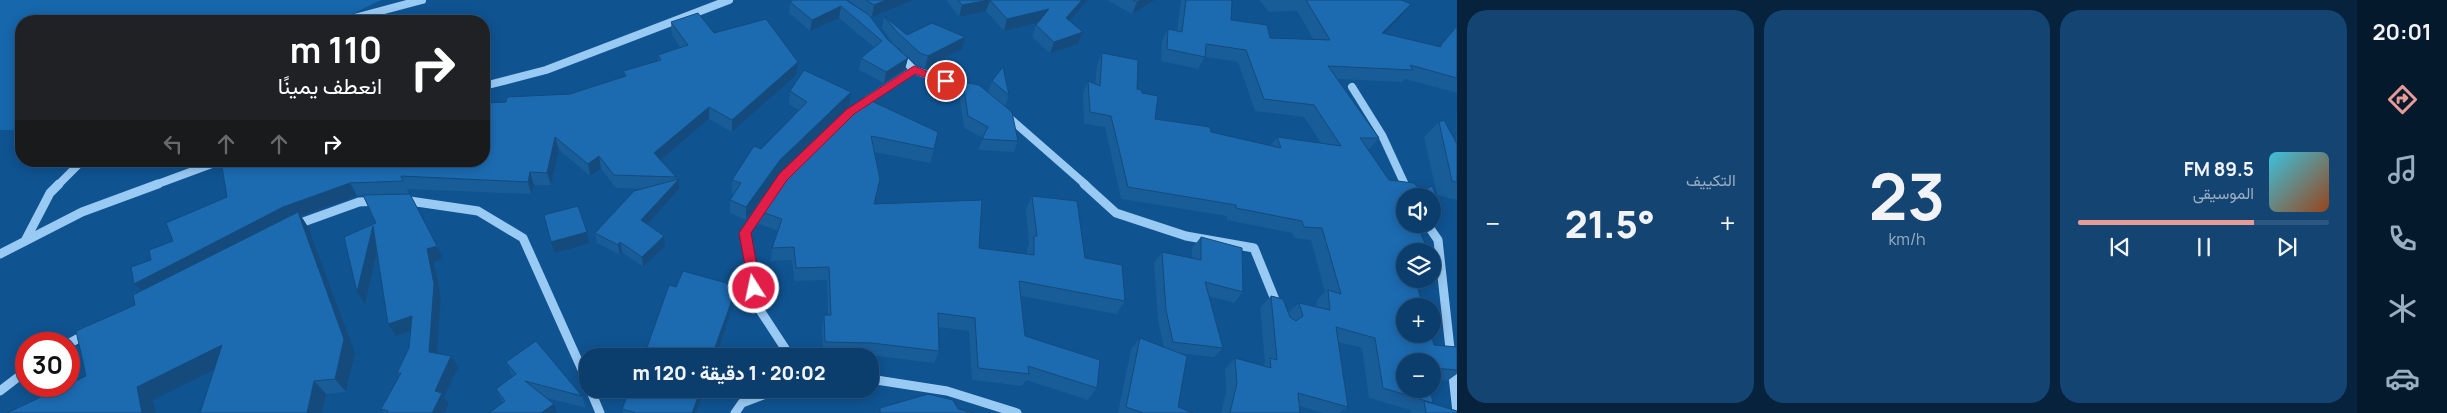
<!DOCTYPE html>
<html lang="ar">
<meta charset="utf-8">
<style>
:root{--surface:#0b3e6d;--page:#144572;--text:#f1f3f6;--muted:#9aaec2;--line:#2b5780;--accent:#e69b98}
body{margin:0;font-family:Manrope,Vazirmatn,sans-serif;background:var(--page);color:var(--text);direction:rtl;height:100vh;display:flex;flex-direction:column;font-size:19px;white-space:nowrap}
*{box-sizing:border-box;margin:0}
p{font-size:16px;color:var(--muted)}
.icon{flex:none;width:28px;height:28px;fill:none;stroke:currentColor;stroke-width:2;stroke-linecap:round;stroke-linejoin:round}
.map{position:relative;flex:1;overflow:hidden;direction:ltr}
.drawer{display:flex;flex-direction:column;gap:10px;padding:10px;background:#06223c;width:900px}
.drawer>*{flex:none}
.guide{position:absolute;left:15px;top:15px;width:475px;height:152px;border-radius:20px;box-shadow:0 2px 12px #0003,0 0 0 1px var(--line);direction:rtl;background:#202124;color:#fff;overflow:hidden}
.buttons{position:absolute;left:1396px;top:188px;display:grid;gap:10px}
.buttons a{display:grid;place-items:center;width:45px;height:45px;border-radius:50%;background:var(--surface);box-shadow:0 2px 12px #0003,0 0 0 1px var(--line);font-size:25px}
.speed{position:absolute;left:15px;top:332px;display:flex;gap:10px;font-size:25px;font-weight:700;text-align:center}
.speed>*{display:grid;place-content:center;width:65px;height:65px;border-radius:50%;background:var(--surface);box-shadow:0 2px 12px #0003,0 0 0 1px var(--line);line-height:1}
.speed .limit{border:8px solid #d22;background:#fff;color:#111}
.pin{position:absolute;display:grid;place-items:center;width:42px;height:42px;color:#fff;margin:-21px;border:2px solid #fff;border-radius:50%;box-shadow:0 1px 5px #0007}
.me{position:absolute;width:55px;margin:-28px;rotate:350deg;stroke-linejoin:round;filter:drop-shadow(0 0 4px #0008)}
.turn{display:flex;align-items:center;gap:18px;height:105px;padding:0 25px;font-size:22px}
.turn .icon{width:65px;height:65px;stroke-width:2.5}
.turn b{display:block;font-size:35px;line-height:42px}
.lanes{display:flex;align-items:center;height:48px;padding:0 25px;background:#0003;justify-content:center;gap:25px;direction:ltr}
.lanes .off{opacity:.35}
.big{font-size:38px;font-weight:800;line-height:1.1}
.drawer .tile{flex:1;display:flex;flex-direction:column;justify-content:center;gap:8px;min-width:0;padding:0 18px;border-radius:20px;background:var(--page)}
.drawer .dial{align-items:center;gap:0}
.dial b{font-size:65px;line-height:1}
.song{display:flex;align-items:center;gap:15px}
.cover{width:60px;height:60px;border-radius:8px;background:linear-gradient(135deg,hsl(190 70% 55%),hsl(20 70% 35%))}
.played{height:5px;border-radius:2px;background:linear-gradient(90deg,var(--accent) 70%,var(--line) 70%)}
.keys{display:flex;justify-content:space-around;direction:ltr}
.heat{display:flex;justify-content:space-between;align-items:center;font-size:28px;direction:ltr}
.drawer .tiles{flex:1;display:grid;gap:10px;grid-template-columns:repeat(3,1fr)}
.trip{position:absolute;left:579px;top:348px;width:300px;height:50px;border-radius:20px;background:var(--surface);box-shadow:0 2px 12px #0003,0 0 0 1px var(--line);font-weight:800;line-height:50px;text-align:center;direction:rtl}
main{display:flex;flex:1;min-height:0}
.menu{display:flex;flex-direction:column;width:90px;justify-content:space-around;align-items:center;background:#04192c;color:var(--muted)}
.menu .icon{width:35px;height:35px}
.menu .active{color:var(--accent)}
.menu b{font-size:22px;color:var(--text)}
.map>svg:first-child{display:block}
</style>
<main>
<nav class="menu">
<b>20:01</b>
<svg class="icon active" aria-label="directions" viewBox="0 0 24 24"><path d="M12 3l9 9-9 9-9-9zM9 14v-3h6M13 9l2 2-2 2"/></svg>
<svg class="icon" aria-label="music" viewBox="0 0 24 24"><path d="M9 18V5l10-2v13"/><circle cx="6" cy="18" r="3"/><circle cx="16" cy="16" r="3"/></svg>
<svg class="icon" aria-label="phone" viewBox="0 0 24 24"><path d="M5 4h4l2 5-3 2q2 4 5 5l2-3 5 2v4C11 20 4 13 5 4z"/></svg>
<svg class="icon" aria-label="climate" viewBox="0 0 24 24"><path d="M12 3v18M4 7l16 10M4 17L20 7"/></svg>
<svg class="icon" aria-label="car" viewBox="0 0 24 24"><path d="M5 17H2v-5l4-1 3-4h7l3 4 3 1v5h-3M9 17h6M6 11h13"/><circle cx="7" cy="17" r="2"/><circle cx="17" cy="17" r="2"/></svg>
</nav>
<section class="drawer">
<div class="tiles">
<div class="tile">
<div class="song"><i class="cover"></i><div><b>89.5 FM</b><p>الموسيقى</p></div></div>
<div class="played"></div>
<div class="keys"><svg class="icon" aria-label="previous" viewBox="0 0 24 24"><path d="M18 5L8 12l10 7zM5 5v14"/></svg><svg class="icon" aria-label="pause" viewBox="0 0 24 24"><path d="M8 5v14M16 5v14"/></svg><svg class="icon" aria-label="next" viewBox="0 0 24 24"><path d="M6 5l10 7-10 7zM19 5v14"/></svg></div>
</div>
<div class="tile dial"><b>23</b><p>km/h</p></div>
<div class="tile"><p>التكييف</p>
<div class="heat"><a>−</a><b class="big">21.5°</b><a>+</a></div>
</div>
</div>
</section>
<div class="map">
<svg width="1457" height="413" viewBox="0 0 1457 413">
<rect width="100%" height="100%" fill="#0f5391"/>
<polygon fill="#1667ac" points="0,0 381,0 338,21 21,21 21,130 0,130"/>
<g fill="none" stroke-linecap="round" stroke-linejoin="round">
<g stroke="#99caf4" stroke-width="8">
<polyline points="343,21 422,0"/>
<polyline points="899,55 914,70 972,90"/>
<polyline points="484,86 546,70 729,0"/>
<polyline points="1352,87 1382,135 1405,185"/>
<polyline points="860,105 914,70"/>
<polyline points="1006,115 1086,185"/>
<polyline points="58,185 82,161"/>
<polyline points="155,185 220,161"/>
</g>
<g stroke="#99caf4" stroke-width="9">
<polyline points="1084,184 1116,213 1186,236 1254,248 1278,307"/>
<polyline points="1404,184 1410,196"/>
<polyline points="403,200 478,211 523,238 588,383"/>
<polyline points="766,201 745,233 758,307 790,356"/>
<polyline points="1427,224 1438,240 1457,412"/>
<polyline points="295,225 359,202 378,201"/>
<polyline points="25,241 50,193 59,184"/>
<polyline points="0,254 82,212 158,184"/>
<polyline points="68,344 88,333"/>
<polyline points="870,379 947,391 1017,413"/>
<polyline points="590,389 600,413"/>
<polyline points="0,391 26,371"/>
<polyline points="735,413 742,403 779,389"/>
</g>
</g>
<g fill="#185c98" fill-rule="evenodd">
<polygon points="846,0 908,58 905,69 884,83 859,70 861,58 874,47 839,18 810,31 789,13 790,2"/>
<polygon points="848,0 913,0 872,17"/>
<polygon points="946,0 1088,0 1069,21 1083,32 1078,44 1050,53 1032,37 1036,25 1038,22 1004,31 986,11 959,17"/>
<polygon points="1107,0 1155,0 1132,14"/>
<path d="M1181,0H1232L1231,20L1267,25L1270,38L1314,40L1297,11L1269,12L1259,0H1401L1411,4L1401,16L1384,33L1439,47L1457,26V93L1405,79L1402,82L1337,79L1379,138L1368,150L1389,180L1414,183L1421,191L1432,186L1441,206L1435,213L1438,221L1425,233L1420,232L1428,251H1405V279H1415L1423,306H1405V334H1431L1434,345L1457,347V374L1447,381L1432,379V361H1405V389H1430L1433,403H1432L1457,411V413H1410L1411,410L1369,398L1362,348L1338,342L1348,407L1339,413H1323L1300,406V413H1221L1226,393L1225,369L1235,358L1262,366L1265,362L1260,307L1271,296L1283,299L1288,312L1299,303L1317,307L1316,301L1325,292L1311,240L1294,238L1292,233L1227,220V216L1121,199L1105,127L1084,124L1083,93L1088,81L1095,84L1097,65L1102,53L1138,60L1137,89L1141,90L1142,93L1158,96L1155,119L1210,127L1211,132L1270,146L1277,137L1321,143L1304,117L1255,111L1238,62L1205,57L1198,69L1161,61L1162,41L1168,29L1177,31ZM1405,196H1432V224H1405Z"/>
<polygon points="884,16 907,35 965,37 962,49 925,68 917,65 893,43 882,28"/>
<polygon points="671,22 714,33 796,75 732,132 709,119 661,160 676,177 679,189 647,224 665,246 643,267 622,252 620,255 597,243 595,233 644,189 616,188 601,169 590,176 559,150 551,185 534,185 531,194 407,189 409,194 385,195 443,259 434,262 441,297 436,353 451,356 458,367 444,397 449,404 444,413 384,413 381,409 399,376 397,373 409,348 411,331 396,336 388,324 377,253 365,305 357,292 376,223 363,195 357,196 301,216 308,227 355,353 346,392 326,394 322,413 200,413 215,369 153,400 156,413 7,413 86,376 135,305 141,291 134,284 151,260 227,197 484,161 506,102 570,94 624,77 623,71 658,61 658,55 680,47 672,35"/>
<polygon points="992,81 1009,95 1005,106 1018,141 1014,152 978,150 983,138 964,128 959,94 963,82 988,92"/>
<polygon points="790,91 849,106 779,174 746,220 730,213 730,200 734,194 732,193 732,180 799,110 789,104"/>
<polygon points="863,97 934,149 930,163 874,152 874,204 979,248 1027,254 1027,249 1029,244 1026,209 1032,196 1085,258 1125,301 1116,314 1021,296 1025,336 1097,388 1088,400 1026,380 1022,386 972,380 969,331 938,327 939,351 934,363 869,355 823,354 822,327 824,315 828,315 827,280 794,281 792,260 771,261 772,248 778,231 759,224 759,211"/>
<polygon points="1457,106 1457,200 1437,195 1424,137 1439,122 1456,142"/>
<polygon points="1201,237 1243,292 1234,303 1209,296 1223,348 1214,357 1178,353 1178,407 1193,413 1118,413 1131,349 1140,338 1164,348 1158,320 1154,263 1162,252 1192,259 1192,248"/>
<polygon points="506,362 582,396 586,408 547,398 503,403 496,389 513,377"/>
<polygon points="630,389 705,389 696,413 623,413 622,409"/>
</g>
<g fill="#144b7c">
<polygon points="886,0 913,0 872,17 874,5"/>
<polygon points="990,0 986,11 959,17 962,5"/>
<polygon points="1082,0 1088,0 1061,30 1066,18"/>
<polygon points="1141,0 1155,0 1132,14 1137,2"/>
<polygon points="1411,4 1401,16 1373,45 1382,33"/>
<polygon points="841,6 839,18 810,31 812,20"/>
<polygon points="1049,9 1044,21 1004,31 1007,19"/>
<polygon points="1083,32 1078,44 1050,53 1054,42"/>
<polygon points="965,37 962,49 925,68 928,56"/>
<polygon points="908,58 905,69 884,83 886,72"/>
<polygon points="798,62 796,75 732,132 732,120"/>
<polygon points="851,92 849,106 779,174 746,220 746,207 780,160"/>
<polygon points="709,107 709,119 655,165 654,153"/>
<polygon points="555,137 559,150 551,185 547,173"/>
<polygon points="599,156 601,169 590,176 588,164"/>
<polygon points="530,172 534,185 531,194 528,182"/>
<polygon points="679,179 679,189 642,230 641,220"/>
<polygon points="350,183 357,196 301,216 308,227 355,353 346,392 335,379 146,295 134,284 283,207"/>
<polygon points="373,226 380,239 365,305 357,292"/>
<polygon points="587,232 589,243 555,253 551,242"/>
<polygon points="664,236 665,246 643,267 642,257"/>
<polygon points="620,242 622,252 620,255 618,245"/>
<polygon points="437,246 443,259 434,262 441,297 436,364 429,352 427,249"/>
<polygon points="737,286 736,297 716,356 712,356"/>
<polygon points="412,316 420,328 396,336 388,324"/>
<polygon points="222,345 236,359 153,400 156,413 142,413 137,387"/>
<polygon points="451,356 458,367 444,397 449,404 444,413 432,413 435,391"/>
<polygon points="314,381 326,394 322,413 307,413"/>
<polygon points="701,389 705,389 696,413 692,413"/>
<polygon points="554,404 558,413 541,413"/>
</g>
<g fill="#1c6bb1" stroke="#144b7c">
<polygon points="793,0 846,0 869,15 887,39 908,58 886,72 861,58 882,41 841,6 812,20 790,2"/>
<polygon points="866,0 886,0 874,5"/>
<polygon points="958,0 989,0 962,5"/>
<polygon points="990,0 1082,0 1066,18 1083,32 1054,42 1036,25 1049,9 1007,19"/>
<polygon points="1133,0 1141,0 1137,2"/>
<polygon points="1186,0 1232,0 1231,20 1267,25 1270,38 1330,40 1306,0 1401,0 1411,4 1382,33 1441,47 1441,45 1457,26 1457,78 1410,65 1413,70 1328,66 1379,138 1360,138 1389,180 1414,183 1421,191 1432,186 1441,206 1434,210 1438,221 1432,221 1432,196 1405,196 1405,224 1417,224 1428,251 1405,251 1405,279 1415,279 1423,306 1405,306 1405,334 1431,334 1434,345 1457,347 1457,370 1432,368 1432,361 1405,361 1405,389 1430,389 1433,403 1383,388 1375,338 1336,327 1348,407 1298,393 1300,413 1230,413 1237,383 1235,358 1271,368 1270,358 1277,360 1271,296 1283,299 1290,317 1296,321 1303,316 1299,303 1330,310 1328,290 1341,294 1322,228 1304,227 1302,221 1236,208 1236,205 1128,187 1111,116 1090,112 1088,81 1100,86 1102,53 1138,60 1137,89 1141,90 1142,93 1158,96 1155,119 1210,127 1211,132 1281,148 1277,137 1341,146 1314,105 1264,99 1246,50 1206,44 1205,57 1167,49 1168,29 1182,32"/>
<polygon points="698,13 714,33 766,19 798,62 732,120 709,107 654,153 676,177 614,175 599,156 588,164 555,137 547,173 530,172 528,182 401,176 403,181 350,183 283,207 134,284 131,267 151,260 149,250 173,241 166,223 227,197 221,161 484,161 484,103 506,102 507,97 570,94 626,76 623,71 661,60 658,55 688,45 671,22"/>
<polygon points="884,16 907,35 932,23 965,37 928,56 920,53 896,31"/>
<polygon points="1003,67 1009,95 992,81"/>
<polygon points="804,70 851,92 780,160 746,207 730,200 741,183 732,180 754,146 761,149 807,102 790,91"/>
<polygon points="963,82 979,85 1012,112 1018,141 982,139 988,127 968,116"/>
<polygon points="863,97 938,132 934,149 871,136 880,179 874,204 982,200 979,248 1034,255 1034,236 1037,236 1032,196 1077,201 1085,258 1122,265 1125,301 1019,281 1025,336 1100,360 1097,388 1028,366 1029,374 978,368 975,318 938,313 939,351 872,343 825,342 824,315 831,315 829,267 796,268 794,247 772,248 782,219 759,211 788,167"/>
<polygon points="1444,120 1457,144 1457,182 1452,181 1439,122"/>
<polygon points="679,179 641,220 664,236 642,257 620,242 618,245 595,233 634,191"/>
<polygon points="410,194 437,246 427,249 434,284 429,352 451,356 435,391 442,393 432,413 387,413 388,411 381,409 401,373 397,373 409,348 412,316 388,324 373,226 357,292 344,237 376,223 363,195"/>
<polygon points="578,206 587,232 551,242 544,215"/>
<polygon points="298,212 344,339 335,379 314,381 307,413 200,413 222,345 137,387 142,413 7,413 64,386 69,386 69,384 86,376 76,331 135,305 133,295"/>
<polygon points="1201,237 1242,248 1243,292 1205,282 1223,348 1173,342 1166,310 1162,252 1201,260"/>
<polygon points="683,271 737,286 712,356 644,356 669,285 676,287"/>
<polygon points="1140,338 1187,356 1178,407 1193,413 1144,413 1126,407"/>
<polygon points="536,341 582,396 525,381 554,404 541,413 489,413 505,401 496,389 516,374 506,362"/>
<polygon points="630,389 701,389 692,413 636,413 622,409"/>
<polygon points="928,394 953,400 958,409 974,413 880,413 880,408"/>
<polygon points="1424,401 1457,411 1457,413 1426,413"/>
</g>
<polygon fill="#e11d48" stroke="#92132f" points="914,66 951,81 946,84 915,74 854,114 787,180 751,233 761,288 759,292 750,292 739,233 779,174 847,109"/>
</svg>
<div class="buttons">
<a><svg class="icon" aria-label="sound" viewBox="0 0 24 24"><path d="M4 9h4l5-4v14l-5-4H4zM17 9q2 3 0 6"/></svg></a>
<a><svg class="icon" aria-label="layers" viewBox="0 0 24 24"><path d="M12 4l9 5-9 5-9-5zM3 14l9 5 9-5"/></svg></a>
<a>+</a>
<a>−</a>
</div>
<div class="speed"><div class="limit">30</div></div>
<div class="pin" style="left:946px;top:81px;background:#d93025"><svg class="icon" aria-label="arrive" viewBox="0 0 24 24"><path d="M6 21V4h12l-3 4 3 4H6"/></svg></div>
<svg class="me" style="left:754px;top:288px" viewBox="-20 -20 40 40"><circle r="17" fill="#e11d48" stroke="#fff" stroke-width="3"/><path d="M0-11L8 9 0 5-8 9z" fill="#fff"/></svg>
<div class="trip">20:02 · 1 دقيقة · 120 m</div>
<div class="guide">
<div class="turn"><svg class="icon" aria-label="right" viewBox="0 0 24 24"><path d="M7 20v-9h11M14 6l5 5-5 5"/></svg><div><b>110 m</b>انعطف يمينًا</div></div>
<div class="lanes"><svg class="icon off" aria-label="left" viewBox="0 0 24 24"><path d="M17 20v-9H6M10 6l-5 5 5 5"/></svg><svg class="icon off" aria-label="ahead" viewBox="0 0 24 24"><path d="M12 20V5M6 11l6-6 6 6"/></svg><svg class="icon off" aria-label="ahead" viewBox="0 0 24 24"><path d="M12 20V5M6 11l6-6 6 6"/></svg><svg class="icon" aria-label="right" viewBox="0 0 24 24"><path d="M7 20v-9h11M14 6l5 5-5 5"/></svg></div>
</div>
</div>
</main>
